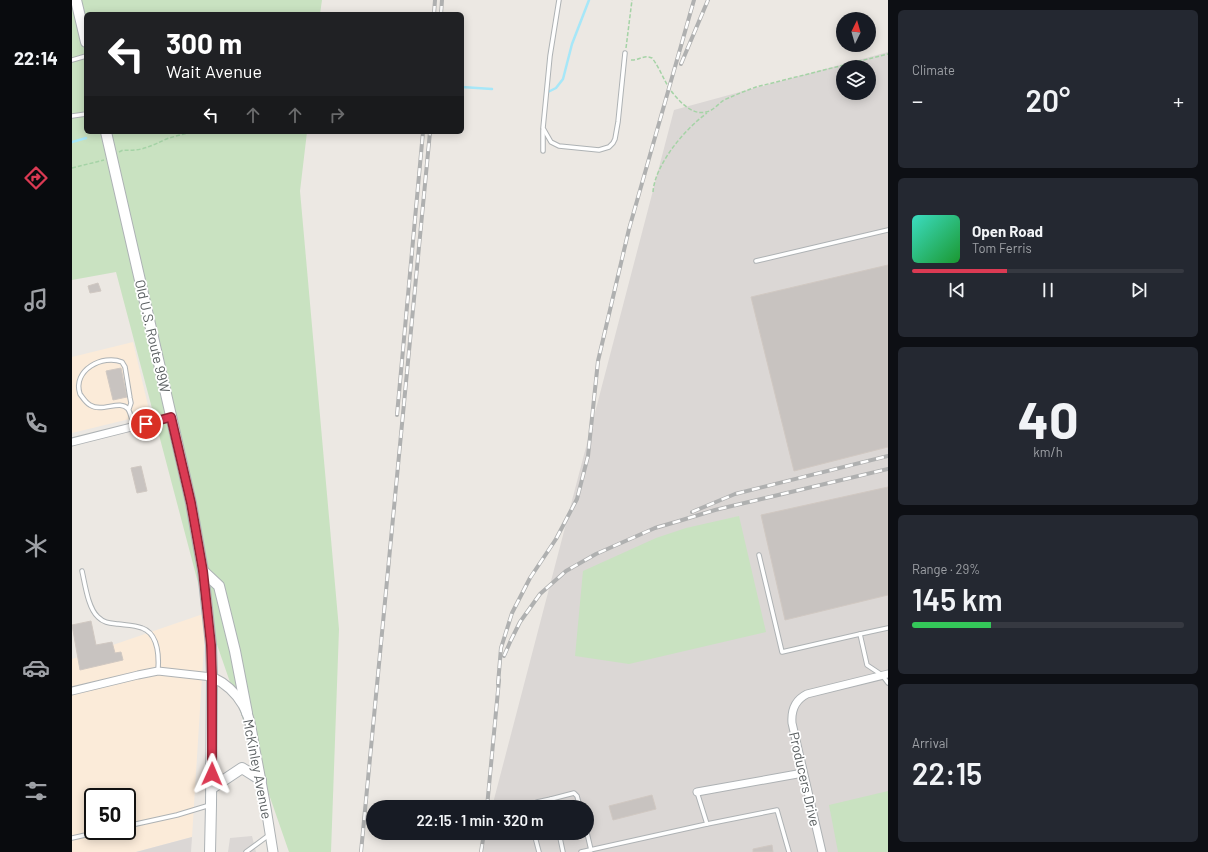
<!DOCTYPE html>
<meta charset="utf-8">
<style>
:root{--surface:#171b24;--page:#242831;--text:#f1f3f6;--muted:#9ea1a6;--line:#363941;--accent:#db3a53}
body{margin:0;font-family:Barlow,sans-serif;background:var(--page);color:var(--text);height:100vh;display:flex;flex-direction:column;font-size:15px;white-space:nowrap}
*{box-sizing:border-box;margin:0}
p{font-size:13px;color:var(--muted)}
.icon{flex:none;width:22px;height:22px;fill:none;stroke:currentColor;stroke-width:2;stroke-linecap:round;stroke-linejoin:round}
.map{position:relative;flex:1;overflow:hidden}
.side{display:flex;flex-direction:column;gap:10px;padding:10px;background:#0d0f14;width:320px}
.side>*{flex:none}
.banner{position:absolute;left:12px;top:12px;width:380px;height:122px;border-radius:6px;box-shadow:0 2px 10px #0003;background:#202124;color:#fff;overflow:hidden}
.needle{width:26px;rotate:5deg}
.tools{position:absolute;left:764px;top:12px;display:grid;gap:8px}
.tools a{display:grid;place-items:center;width:40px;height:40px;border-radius:50%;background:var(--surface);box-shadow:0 2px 10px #0003;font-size:20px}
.speed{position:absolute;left:12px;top:788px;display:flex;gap:8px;font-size:20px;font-weight:700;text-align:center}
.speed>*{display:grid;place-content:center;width:52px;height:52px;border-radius:50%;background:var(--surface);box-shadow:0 2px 10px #0003;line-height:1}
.speed .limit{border:2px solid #111;border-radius:6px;background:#fff;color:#111}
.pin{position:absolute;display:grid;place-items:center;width:34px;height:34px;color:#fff;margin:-17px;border:2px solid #fff;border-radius:50%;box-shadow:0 1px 4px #0007}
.me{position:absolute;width:44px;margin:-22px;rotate:1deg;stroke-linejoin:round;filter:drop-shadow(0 0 3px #0008)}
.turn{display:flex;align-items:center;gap:14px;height:84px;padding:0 16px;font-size:18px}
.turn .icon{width:52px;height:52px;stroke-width:2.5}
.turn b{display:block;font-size:28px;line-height:34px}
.lanes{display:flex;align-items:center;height:38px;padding:0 16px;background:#0003;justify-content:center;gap:20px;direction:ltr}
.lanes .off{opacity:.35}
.big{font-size:30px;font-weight:600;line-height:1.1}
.side .widget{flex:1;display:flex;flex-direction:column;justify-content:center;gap:6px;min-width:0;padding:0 14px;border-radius:6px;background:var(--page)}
.side .dial{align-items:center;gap:0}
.dial b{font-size:52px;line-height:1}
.song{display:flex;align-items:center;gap:12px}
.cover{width:48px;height:48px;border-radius:6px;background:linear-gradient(135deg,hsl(170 70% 55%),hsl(130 70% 35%))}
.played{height:4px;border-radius:2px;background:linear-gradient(90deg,var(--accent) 35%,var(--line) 35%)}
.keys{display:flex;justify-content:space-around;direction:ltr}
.heat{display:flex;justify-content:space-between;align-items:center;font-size:22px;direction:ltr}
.charge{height:6px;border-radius:3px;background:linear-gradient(90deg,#34c759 29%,var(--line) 0)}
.trip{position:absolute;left:294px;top:800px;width:228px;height:40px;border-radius:20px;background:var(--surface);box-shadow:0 2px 10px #0003;font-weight:600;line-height:40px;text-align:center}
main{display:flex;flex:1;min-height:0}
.tab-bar{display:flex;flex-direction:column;width:72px;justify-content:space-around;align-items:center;background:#090b0e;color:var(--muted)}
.tab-bar .icon{width:28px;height:28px}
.tab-bar .current{color:var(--accent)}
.tab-bar b{font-size:18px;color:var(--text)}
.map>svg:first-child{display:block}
</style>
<main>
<nav class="tab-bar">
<b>22:14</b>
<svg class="icon current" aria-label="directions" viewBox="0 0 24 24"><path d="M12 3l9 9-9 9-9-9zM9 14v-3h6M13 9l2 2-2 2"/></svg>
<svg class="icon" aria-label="music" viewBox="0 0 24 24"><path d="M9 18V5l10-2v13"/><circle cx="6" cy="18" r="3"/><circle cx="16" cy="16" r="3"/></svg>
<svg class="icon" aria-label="phone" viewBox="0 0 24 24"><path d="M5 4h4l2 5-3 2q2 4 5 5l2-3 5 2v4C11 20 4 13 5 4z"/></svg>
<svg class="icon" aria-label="climate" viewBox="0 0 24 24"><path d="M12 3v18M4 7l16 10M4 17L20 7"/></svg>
<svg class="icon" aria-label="car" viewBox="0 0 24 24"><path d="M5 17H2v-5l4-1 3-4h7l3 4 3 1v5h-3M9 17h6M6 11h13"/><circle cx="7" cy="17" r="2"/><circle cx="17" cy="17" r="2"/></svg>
<svg class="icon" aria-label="filters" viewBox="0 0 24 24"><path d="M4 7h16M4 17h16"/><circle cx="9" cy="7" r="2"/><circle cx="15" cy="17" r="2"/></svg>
</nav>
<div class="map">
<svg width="816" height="852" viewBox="0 0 816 852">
<rect width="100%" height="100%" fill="#ece8e3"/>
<g fill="#fbebd9" fill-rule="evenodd">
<polygon points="61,342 78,414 0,433 0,357"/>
<path d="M134,613L120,837L64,852H0V659ZM21,797H55V831H21Z"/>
</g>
<g fill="#dbd7d5" fill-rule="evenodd">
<path d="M816,52V852H408L413,833H515V807H420L602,110ZM771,67H797V93H771Z"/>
<polygon points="180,836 184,852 156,852 158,838"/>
<polygon points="120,837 119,852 64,852"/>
</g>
<g fill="#c9e2c1">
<polygon points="0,0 250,0 248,14 14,14 14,132 235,132 228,191 267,629 259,852 217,852 134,613 44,272 0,280"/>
<polygon points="667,516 694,632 557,664 503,656 511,571 584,538 614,528"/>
<polygon points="816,791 816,852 766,852 757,805"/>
</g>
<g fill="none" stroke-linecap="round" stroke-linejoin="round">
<g stroke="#a7e7f8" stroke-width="2.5">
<polyline points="390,87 420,89"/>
<polyline points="476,92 484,88 491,79 500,44 517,0"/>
<polyline points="0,142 14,138"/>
</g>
</g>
<g fill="#c8c3c0" stroke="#d0c8c2">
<polygon points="816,265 816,447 722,471 679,297"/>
<polygon points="26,283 29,291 18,293 16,286"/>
<polygon points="49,368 55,397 41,400 34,371"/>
<polygon points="69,466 75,491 65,493 59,468"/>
<polygon points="816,487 816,595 713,620 689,515"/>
<polygon points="19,621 24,645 40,642 43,653 49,652 51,660 8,670 0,625"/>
<polygon points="580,795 584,809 541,820 537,806"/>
<polygon points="700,845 701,852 681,852 681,849"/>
</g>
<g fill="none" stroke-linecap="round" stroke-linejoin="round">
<g stroke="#aeb2b4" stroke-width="5.5">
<g id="service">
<polyline points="487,0 478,56 471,128 479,142 487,146 527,150 537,147 541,143 543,139 546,122 553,53"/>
<polyline points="0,60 14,56"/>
<polyline points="0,116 14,114"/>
<polyline points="471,151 471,130"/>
<polyline points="684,261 816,230"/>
<path d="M57,409L59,403L58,398L53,367L50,362C31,354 0,370 8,394C11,398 14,403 18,405C30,413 48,399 56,409C59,413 60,422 62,427"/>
<polyline points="687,555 710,652 788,634 795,665 810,675 816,683"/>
<path d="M10,571C13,584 16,608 26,617C32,623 38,623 46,624C54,625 63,625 70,628C87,634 87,657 86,671"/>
<polyline points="788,634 816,628"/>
<polyline points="479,799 502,793 505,796 508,807"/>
<polyline points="463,807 465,802 479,799 481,807"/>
<polyline points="635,824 705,810 717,852"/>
<polyline points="55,826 105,815 138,805"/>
<polyline points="462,833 467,852"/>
<polyline points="487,833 491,852"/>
<polyline points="515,833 519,850"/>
<polyline points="0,838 31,831"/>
<polyline points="174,852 197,835"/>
<polyline points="509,852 635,824 625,792"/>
</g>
</g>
<g stroke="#aeb2b4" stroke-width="9">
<g id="minor">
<polyline points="0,442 99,417"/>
<polyline points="0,691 66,675 86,671 140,677"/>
<polyline points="625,792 731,773"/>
<path d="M750,852L720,723C719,710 723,700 735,694L816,674"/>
</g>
</g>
<g stroke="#aeb2b4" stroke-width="11">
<path id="tertiary" d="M140,677C153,683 164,693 171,705C179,718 180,735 183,750C190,784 196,818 201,852"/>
</g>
<g stroke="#adb2b5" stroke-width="12">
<g id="secondary">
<polyline points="4,0 14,42"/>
<polyline points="34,132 119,503 131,571 139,645 140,677 139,805 138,852"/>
<polyline points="131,571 147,586 163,651 175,713"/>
<polyline points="140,788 170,768 189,780"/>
</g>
</g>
<g stroke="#a5d3a6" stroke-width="1.5" stroke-dasharray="4 2" stroke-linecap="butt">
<polyline points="554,48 560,0"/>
<path d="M559,60C566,61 572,54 580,58C587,67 591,78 597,88C605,99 619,116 634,112C641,111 646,104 652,100C663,95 673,91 684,87L816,54"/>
<path d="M47,152L51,150C70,152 80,145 97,138C104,136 112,134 119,132"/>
<polyline points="0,168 32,160"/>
<path d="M581,192C583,164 613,129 635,113"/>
</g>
<use href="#service" stroke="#fff" stroke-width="3.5"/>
<use href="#minor" stroke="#fff" stroke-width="7"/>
<use href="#tertiary" stroke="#fff" stroke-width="9"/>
<use href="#secondary" stroke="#fff" stroke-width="10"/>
<g stroke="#afb0b0" stroke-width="4">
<g id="rail">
<polyline points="362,14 363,0"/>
<polyline points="369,14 370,0"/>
<polyline points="609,64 636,0"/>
<polyline points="325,415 351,132"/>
<polyline points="620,512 663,494 816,456"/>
<polyline points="432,656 439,640 448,622 468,594 494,571 524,554 583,528 607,521 643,510 816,469"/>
<polyline points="426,684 429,648 440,613 458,578 484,539 505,499 516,456 526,361 557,229 622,0"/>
<polyline points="415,807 427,680"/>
<polyline points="289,852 358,132"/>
<polyline points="409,852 412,833"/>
</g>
</g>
<use href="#rail" stroke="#fff" stroke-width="2.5" stroke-dasharray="8" stroke-linecap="butt"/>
</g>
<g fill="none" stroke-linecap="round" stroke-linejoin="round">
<g stroke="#8e2636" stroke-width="10">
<polyline id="route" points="74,424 99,417 119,503 131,571 139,645 140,677 140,774"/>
</g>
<use href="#route" stroke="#db3a53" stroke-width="7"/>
</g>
<g text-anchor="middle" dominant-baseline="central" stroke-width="3.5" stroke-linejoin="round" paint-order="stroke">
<g font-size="14" fill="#5b6062" stroke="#fff">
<text transform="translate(81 336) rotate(77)">Old U.S. Route 99W</text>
<text transform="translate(186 769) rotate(79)">McKinley Avenue</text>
<text transform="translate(733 779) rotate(77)">Producers Drive</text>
</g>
</g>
</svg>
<div class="tools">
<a><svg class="needle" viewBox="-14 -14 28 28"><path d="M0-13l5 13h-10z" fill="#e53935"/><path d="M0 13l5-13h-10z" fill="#9ea1a6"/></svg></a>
<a><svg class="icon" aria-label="layers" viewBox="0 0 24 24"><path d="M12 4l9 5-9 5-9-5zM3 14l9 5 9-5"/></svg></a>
</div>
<div class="speed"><div class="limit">50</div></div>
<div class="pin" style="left:74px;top:424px;background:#d93025"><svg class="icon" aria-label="arrive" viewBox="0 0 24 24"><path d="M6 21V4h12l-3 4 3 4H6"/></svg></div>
<svg class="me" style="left:140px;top:774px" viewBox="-20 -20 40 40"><path d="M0-17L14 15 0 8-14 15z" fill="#db3a53" stroke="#fff" stroke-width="4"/></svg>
<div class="trip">22:15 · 1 min · 320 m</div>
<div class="banner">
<div class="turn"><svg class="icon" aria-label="left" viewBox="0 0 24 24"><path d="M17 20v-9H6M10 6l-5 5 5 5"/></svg><div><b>300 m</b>Wait Avenue</div></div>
<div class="lanes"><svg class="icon" aria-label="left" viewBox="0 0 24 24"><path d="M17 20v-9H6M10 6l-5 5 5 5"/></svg><svg class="icon off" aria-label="ahead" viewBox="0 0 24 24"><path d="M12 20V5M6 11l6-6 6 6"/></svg><svg class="icon off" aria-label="ahead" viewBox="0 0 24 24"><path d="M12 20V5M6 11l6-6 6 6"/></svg><svg class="icon off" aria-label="right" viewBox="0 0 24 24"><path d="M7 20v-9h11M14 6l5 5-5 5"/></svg></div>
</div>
</div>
<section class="side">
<div class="widget"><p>Climate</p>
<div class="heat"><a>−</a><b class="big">20°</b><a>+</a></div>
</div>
<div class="widget">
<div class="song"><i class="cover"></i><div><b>Open Road</b><p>Tom Ferris</p></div></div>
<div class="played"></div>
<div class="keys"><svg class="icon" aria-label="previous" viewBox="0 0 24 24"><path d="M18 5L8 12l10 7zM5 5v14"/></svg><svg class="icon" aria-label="pause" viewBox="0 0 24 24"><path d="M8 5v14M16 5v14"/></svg><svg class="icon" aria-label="next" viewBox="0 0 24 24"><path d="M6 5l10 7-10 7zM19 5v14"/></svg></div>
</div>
<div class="widget dial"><b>40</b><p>km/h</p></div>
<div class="widget"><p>Range · 29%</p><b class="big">145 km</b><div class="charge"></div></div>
<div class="widget"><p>Arrival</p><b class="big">22:15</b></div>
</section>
</main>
